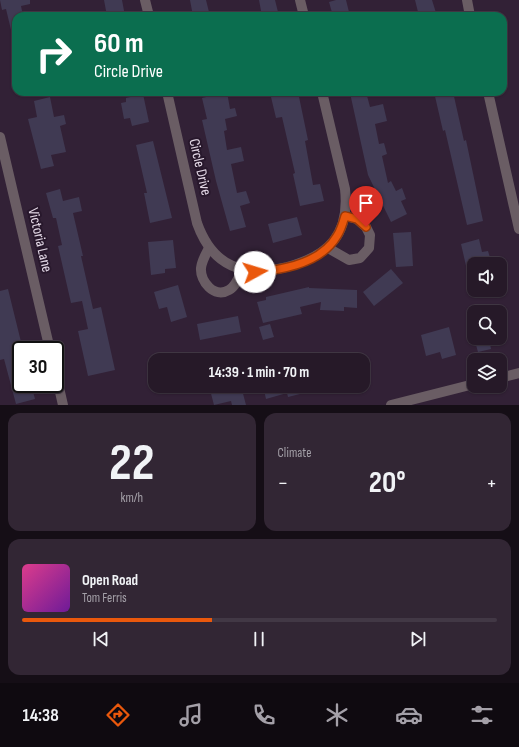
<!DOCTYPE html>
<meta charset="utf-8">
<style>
:root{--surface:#261928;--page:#322634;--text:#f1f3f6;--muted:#a4a0a8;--line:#423845;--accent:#ea580c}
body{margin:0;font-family:"Sofia Sans Condensed",sans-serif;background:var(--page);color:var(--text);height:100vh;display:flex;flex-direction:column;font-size:15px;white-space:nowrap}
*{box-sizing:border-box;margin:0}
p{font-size:13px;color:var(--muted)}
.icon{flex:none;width:22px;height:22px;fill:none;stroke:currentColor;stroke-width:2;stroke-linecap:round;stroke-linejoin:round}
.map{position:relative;height:405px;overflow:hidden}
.sheet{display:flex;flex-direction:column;gap:8px;padding:8px;background:#150e16;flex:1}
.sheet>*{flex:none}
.banner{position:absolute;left:12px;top:12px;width:495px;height:84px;border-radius:12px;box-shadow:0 1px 3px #0004,0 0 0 1px var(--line);background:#0b6e4f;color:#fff;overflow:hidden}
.controls{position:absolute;left:467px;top:257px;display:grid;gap:8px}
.controls a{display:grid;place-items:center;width:40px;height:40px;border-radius:8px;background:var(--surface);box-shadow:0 1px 3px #0004,0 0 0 1px var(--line);font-size:20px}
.speed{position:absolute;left:12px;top:341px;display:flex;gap:8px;font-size:20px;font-weight:700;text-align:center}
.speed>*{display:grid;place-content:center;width:52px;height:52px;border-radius:50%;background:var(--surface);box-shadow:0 1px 3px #0004,0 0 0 1px var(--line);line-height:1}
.speed .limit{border:2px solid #111;border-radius:6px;background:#fff;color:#111}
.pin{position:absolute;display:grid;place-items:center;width:34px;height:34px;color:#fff;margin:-41px -17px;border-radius:50% 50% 50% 0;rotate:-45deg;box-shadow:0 0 4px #0007}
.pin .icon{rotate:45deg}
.me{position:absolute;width:44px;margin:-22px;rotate:84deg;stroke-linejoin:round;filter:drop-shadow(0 0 3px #0008)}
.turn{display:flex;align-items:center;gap:14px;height:84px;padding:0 16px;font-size:18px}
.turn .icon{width:52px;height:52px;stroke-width:2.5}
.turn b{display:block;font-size:28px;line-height:34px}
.big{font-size:30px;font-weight:700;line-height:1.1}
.sheet .card{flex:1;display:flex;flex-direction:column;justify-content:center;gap:6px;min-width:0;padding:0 14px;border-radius:12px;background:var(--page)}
.sheet .dial{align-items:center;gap:0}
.dial b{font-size:52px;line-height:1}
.song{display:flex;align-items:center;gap:12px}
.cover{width:48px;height:48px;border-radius:6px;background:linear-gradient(135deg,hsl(330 70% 55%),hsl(280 70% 35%))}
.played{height:4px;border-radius:2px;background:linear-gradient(90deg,var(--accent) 40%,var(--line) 40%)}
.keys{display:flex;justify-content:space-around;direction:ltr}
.heat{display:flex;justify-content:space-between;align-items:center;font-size:22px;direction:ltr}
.sheet .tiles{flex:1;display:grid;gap:8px;grid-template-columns:1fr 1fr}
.card:last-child{grid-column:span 2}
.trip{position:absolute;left:148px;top:353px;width:222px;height:40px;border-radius:12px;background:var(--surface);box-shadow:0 1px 3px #0004,0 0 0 1px var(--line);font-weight:700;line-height:40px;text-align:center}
.menu{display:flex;height:64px;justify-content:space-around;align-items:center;background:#0f0a10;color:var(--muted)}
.menu .icon{width:28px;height:28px}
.menu .selected{color:var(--accent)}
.menu b{font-size:18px;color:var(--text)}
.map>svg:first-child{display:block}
</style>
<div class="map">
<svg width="519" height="405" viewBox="0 0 519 405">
<rect width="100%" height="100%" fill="#322136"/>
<g fill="#403a53">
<polygon points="0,0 30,0 30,4 21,6 23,16 16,16 16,34 12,34 6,9 2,10"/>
<polygon points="104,0 122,0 125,16 107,16"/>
<polygon points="190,0 206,0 210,16 193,16"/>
<polygon points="259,0 275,0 279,16 262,16"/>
<polygon points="336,0 346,0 350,16 333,16 329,2"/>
<polygon points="415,0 432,0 437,16 419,16"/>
<polygon points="227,92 230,109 235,108 237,116 225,119 227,130 224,131 227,150 241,147 244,161 231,164 237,193 246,191 250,203 240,206 246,227 230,231 216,181 202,120 207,119 202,98"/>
<polygon points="280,92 298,92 308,140 305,141 313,185 320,184 324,201 300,206 293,174 295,173 282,117 276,118 271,97 280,95"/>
<polygon points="356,92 366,92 370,107 383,104 387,121 375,124 379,144 384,143 387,154 382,156 388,183 391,181 396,191 402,188 406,199 401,201 407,214 391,222 368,175 350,93"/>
<polygon points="434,92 453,92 464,141 466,140 483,221 467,225 445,130 443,131"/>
<polygon points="143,94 149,122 132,126 130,118 124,119 121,103 126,102 126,98"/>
<polygon points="50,97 54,117 64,115 66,124 60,126 66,152 51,155 54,166 41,169 28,119 37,117 34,101"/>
<polygon points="153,141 172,218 150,223 144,193 147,193 136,145"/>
<polygon points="60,189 63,201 79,197 82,211 73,213 83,256 81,256 93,309 101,307 115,370 88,376 78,331 88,329 82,301 71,303 58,246 62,245 56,218 53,218 46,193"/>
<polygon points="297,217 302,235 273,243 268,224"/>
<polygon points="411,232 413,266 396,267 393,233"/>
<polygon points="479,239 482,252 488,251 492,264 474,264 474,283 470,283 461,244"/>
<polygon points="173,240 176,268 165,269 165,273 151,275 148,242"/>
<polygon points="391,269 403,283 374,306 363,292"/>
<polygon points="178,285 187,317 171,322 167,307 159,309 154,292"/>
<polygon points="309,287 309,288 357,290 357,308 344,307 344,311 320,310 321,302 300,307 302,314 263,323 257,302 266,300 266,297"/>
<polygon points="8,289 23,350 21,350 21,384 31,384 35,399 16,404 4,359 0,360 0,291"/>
<polygon points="238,316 241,332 200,340 197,324"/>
<polygon points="270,324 274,337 263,340 259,327"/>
<polygon points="449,327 456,355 442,359 440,352 426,356 421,335"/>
<polygon points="474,338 489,338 491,349 478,352"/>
<polygon points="209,386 241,386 246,405 232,405 231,401 214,405"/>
<polygon points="263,386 303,386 303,389 299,390 300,394 288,397 287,393 266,399"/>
</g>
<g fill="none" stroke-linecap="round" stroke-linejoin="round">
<g stroke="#6a5d64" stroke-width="10">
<polyline points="145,0 149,16"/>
<polyline points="300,0 304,16"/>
<polyline points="467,0 470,16"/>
<path d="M167,92L197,223C213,268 244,277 287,267C329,256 350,234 345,189L322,92"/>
<polyline points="488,92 519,229"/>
<polyline points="0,137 50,350"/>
<path d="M209,248C206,254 202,260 201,268C200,281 214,299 229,290C236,286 239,277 242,270"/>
<polyline points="328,248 349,260 360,258 369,248 370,235 366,227 357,219 345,216"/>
<polyline points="55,370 63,405"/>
<polyline points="500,378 519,373"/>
<polyline points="391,405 474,384"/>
</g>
</g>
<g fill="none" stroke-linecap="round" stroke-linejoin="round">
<g stroke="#983908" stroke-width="10">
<path id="route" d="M255,272C284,270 321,263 337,236C341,230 343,223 345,216L357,219L366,227"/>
</g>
<use href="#route" stroke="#ea580c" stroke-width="7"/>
</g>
<g text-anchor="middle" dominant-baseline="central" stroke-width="4" stroke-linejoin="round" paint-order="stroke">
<g font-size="15" fill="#e3d8e6" stroke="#28182c">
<text transform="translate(200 167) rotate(77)">Circle Drive</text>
<text transform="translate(40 240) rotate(77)">Victoria Lane</text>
</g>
</g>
</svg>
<div class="controls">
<a><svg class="icon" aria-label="sound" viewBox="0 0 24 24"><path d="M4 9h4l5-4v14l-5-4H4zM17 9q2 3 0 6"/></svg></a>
<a><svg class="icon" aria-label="search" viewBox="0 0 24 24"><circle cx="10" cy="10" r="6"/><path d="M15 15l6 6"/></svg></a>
<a><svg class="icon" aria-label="layers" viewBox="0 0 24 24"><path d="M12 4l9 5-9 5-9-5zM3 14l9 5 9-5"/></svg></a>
</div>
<div class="speed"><div class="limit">30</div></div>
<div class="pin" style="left:366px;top:227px;background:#d93025"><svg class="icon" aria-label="arrive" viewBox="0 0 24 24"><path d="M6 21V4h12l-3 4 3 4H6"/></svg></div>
<svg class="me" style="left:255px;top:272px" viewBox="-20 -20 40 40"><circle r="19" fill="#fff"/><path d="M0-13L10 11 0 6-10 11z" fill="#ea580c"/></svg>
<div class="trip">14:39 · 1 min · 70 m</div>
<div class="banner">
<div class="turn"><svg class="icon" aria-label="right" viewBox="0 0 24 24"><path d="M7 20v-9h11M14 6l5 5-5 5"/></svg><div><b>60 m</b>Circle Drive</div></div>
</div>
</div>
<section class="sheet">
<div class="tiles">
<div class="card dial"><b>22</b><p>km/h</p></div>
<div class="card"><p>Climate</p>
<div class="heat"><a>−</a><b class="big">20°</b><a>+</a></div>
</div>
<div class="card">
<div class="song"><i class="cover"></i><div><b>Open Road</b><p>Tom Ferris</p></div></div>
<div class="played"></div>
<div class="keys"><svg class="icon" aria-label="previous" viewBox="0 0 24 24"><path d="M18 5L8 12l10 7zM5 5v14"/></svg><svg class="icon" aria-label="pause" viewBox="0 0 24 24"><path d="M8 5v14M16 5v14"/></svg><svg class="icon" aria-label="next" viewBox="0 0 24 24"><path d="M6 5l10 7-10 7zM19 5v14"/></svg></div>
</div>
</div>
</section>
<nav class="menu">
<b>14:38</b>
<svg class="icon selected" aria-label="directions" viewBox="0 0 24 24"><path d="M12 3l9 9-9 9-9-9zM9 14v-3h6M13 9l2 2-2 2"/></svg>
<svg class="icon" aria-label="music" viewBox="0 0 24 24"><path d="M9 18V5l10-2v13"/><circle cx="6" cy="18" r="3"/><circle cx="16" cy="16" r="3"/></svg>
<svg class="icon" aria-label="phone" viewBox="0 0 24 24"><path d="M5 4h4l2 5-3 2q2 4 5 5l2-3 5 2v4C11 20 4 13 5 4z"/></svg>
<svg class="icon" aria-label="climate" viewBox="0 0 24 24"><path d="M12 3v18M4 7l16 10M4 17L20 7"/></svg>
<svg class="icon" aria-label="car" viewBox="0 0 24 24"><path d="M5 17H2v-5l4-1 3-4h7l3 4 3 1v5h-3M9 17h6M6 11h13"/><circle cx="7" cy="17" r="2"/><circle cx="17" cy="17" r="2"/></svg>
<svg class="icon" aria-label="filters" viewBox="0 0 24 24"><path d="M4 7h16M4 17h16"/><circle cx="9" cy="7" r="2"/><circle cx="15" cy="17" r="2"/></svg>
</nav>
